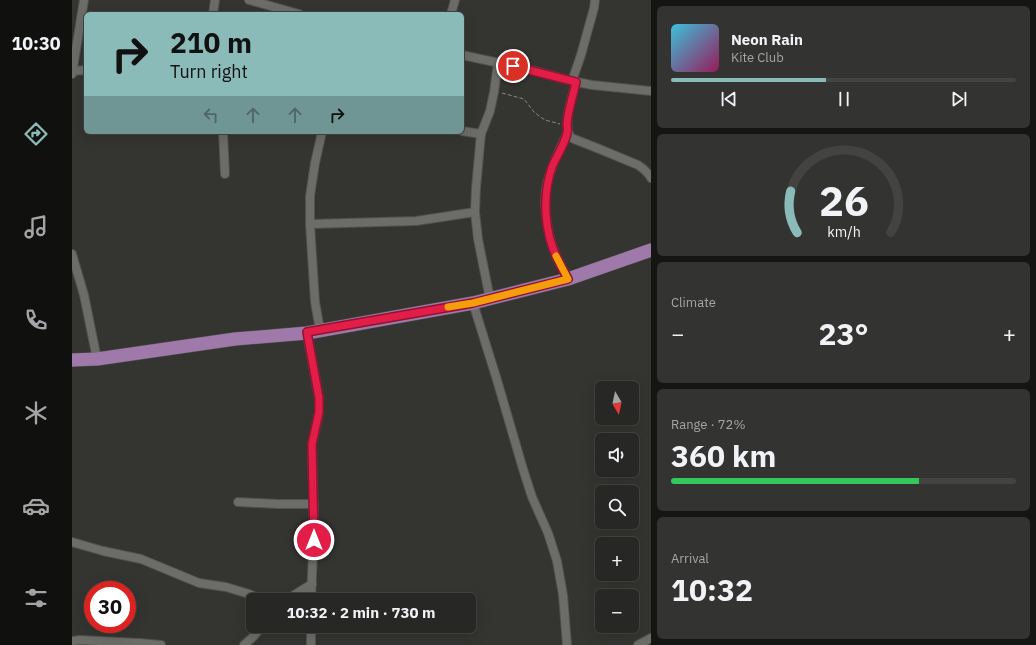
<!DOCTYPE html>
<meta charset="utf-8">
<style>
:root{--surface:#272725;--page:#333332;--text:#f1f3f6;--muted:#a4a5a7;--line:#434442;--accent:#8bbbb9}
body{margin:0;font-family:"IBM Plex Sans",sans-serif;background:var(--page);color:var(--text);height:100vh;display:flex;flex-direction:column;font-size:15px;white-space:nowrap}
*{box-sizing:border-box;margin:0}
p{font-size:13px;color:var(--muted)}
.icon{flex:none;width:22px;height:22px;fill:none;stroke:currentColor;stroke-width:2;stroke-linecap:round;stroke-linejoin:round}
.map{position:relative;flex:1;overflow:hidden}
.drawer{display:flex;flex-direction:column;gap:6px;padding:6px;background:#151514;width:385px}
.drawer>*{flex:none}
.top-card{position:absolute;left:12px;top:12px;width:380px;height:122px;border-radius:6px;box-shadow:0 4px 16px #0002,0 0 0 1px var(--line);background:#8bbbb9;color:#111;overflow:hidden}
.needle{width:26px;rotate:171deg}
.buttons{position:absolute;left:523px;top:381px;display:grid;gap:8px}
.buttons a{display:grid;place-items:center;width:44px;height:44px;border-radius:6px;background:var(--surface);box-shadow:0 4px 16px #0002,0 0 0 1px var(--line);font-size:20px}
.speed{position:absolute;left:12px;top:581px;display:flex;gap:8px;font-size:20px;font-weight:700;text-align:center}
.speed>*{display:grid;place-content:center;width:52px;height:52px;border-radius:50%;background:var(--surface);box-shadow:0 4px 16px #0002,0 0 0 1px var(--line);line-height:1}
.speed .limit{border:6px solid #d22;background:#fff;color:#111}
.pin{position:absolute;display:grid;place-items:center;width:34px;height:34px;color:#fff;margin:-17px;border:2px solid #fff;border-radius:50%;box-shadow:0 1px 4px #0007}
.me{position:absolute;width:44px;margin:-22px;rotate:0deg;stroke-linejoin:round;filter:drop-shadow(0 0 3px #0008)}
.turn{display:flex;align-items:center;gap:14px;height:84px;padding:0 20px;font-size:18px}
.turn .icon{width:52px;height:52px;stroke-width:2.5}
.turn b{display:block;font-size:28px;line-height:34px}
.lanes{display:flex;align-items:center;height:38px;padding:0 20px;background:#0003;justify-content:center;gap:20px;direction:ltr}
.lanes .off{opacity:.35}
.big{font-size:30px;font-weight:800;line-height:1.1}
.drawer .card{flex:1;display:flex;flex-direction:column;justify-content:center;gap:6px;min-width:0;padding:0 14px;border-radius:6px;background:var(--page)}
.drawer .dial{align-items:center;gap:0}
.dial svg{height:104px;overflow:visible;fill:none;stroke:var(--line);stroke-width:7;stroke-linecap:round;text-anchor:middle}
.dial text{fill:var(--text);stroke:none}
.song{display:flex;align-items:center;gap:12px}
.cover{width:48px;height:48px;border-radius:6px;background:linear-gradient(135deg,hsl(190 70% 55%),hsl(330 70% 35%))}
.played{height:4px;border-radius:2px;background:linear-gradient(90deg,var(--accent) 45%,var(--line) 45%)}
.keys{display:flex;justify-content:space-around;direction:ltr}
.heat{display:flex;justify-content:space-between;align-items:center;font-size:22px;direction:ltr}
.charge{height:6px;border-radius:3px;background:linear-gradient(90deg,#34c759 72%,var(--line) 0)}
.trip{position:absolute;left:174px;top:593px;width:230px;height:40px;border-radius:6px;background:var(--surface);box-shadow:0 4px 16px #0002,0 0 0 1px var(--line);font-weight:800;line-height:40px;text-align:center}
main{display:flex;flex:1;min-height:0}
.menu{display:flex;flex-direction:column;width:72px;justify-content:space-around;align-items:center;background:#10100f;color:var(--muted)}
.menu .icon{width:28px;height:28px}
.menu .active{color:var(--accent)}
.menu b{font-size:18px;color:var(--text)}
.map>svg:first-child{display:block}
</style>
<main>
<nav class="menu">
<b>10:30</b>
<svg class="icon active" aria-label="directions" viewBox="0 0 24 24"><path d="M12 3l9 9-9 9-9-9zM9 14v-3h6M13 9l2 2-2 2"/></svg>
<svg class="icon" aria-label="music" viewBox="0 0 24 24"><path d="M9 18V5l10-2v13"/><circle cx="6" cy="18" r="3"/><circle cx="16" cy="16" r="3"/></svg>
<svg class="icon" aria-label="phone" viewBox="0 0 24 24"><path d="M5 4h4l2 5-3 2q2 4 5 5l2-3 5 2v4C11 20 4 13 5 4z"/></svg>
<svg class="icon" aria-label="climate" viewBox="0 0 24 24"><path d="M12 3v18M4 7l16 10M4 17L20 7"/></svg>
<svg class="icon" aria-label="car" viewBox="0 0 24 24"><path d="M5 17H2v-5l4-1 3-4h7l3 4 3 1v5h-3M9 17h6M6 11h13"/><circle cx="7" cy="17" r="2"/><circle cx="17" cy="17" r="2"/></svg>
<svg class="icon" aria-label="filters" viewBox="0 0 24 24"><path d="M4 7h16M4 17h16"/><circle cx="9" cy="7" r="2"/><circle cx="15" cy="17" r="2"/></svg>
</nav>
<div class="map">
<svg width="579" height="645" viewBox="0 0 579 645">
<rect width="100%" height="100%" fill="#343431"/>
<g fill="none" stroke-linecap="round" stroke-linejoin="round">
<g stroke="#51514f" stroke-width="10">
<g id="minor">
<polyline points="177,0 227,14"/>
<polyline points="141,14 143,0"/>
<polyline points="379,14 383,0"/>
<polyline points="390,55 455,69 500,81 520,85 579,91"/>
<polyline points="0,71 14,70"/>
<polyline points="0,74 12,0"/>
<polyline points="500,81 509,55 522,8 523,0"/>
<path d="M504,82C500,98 491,122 498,137L502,139L525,148L566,165C572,169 576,172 579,178"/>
<polyline points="390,131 409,134"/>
<polyline points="151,132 153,174"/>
<path d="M496,132C488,149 479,166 475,184C470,207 476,239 486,260C489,267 493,273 496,279"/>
<polyline points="238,224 344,221 403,212"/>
<polyline points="0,254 12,295 25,359"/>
<polyline points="418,299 406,239 403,212 404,188 408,144 409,134 418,111 422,92 426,63"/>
<polyline points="401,303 425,380 451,469 460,497 476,533 485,561 491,595 495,645"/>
<polyline points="248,330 243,302 238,224 238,196 243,163 250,132"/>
<polyline points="235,333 247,398 247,413 240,444 242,527 239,600"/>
<polyline points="166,502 206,504 242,504"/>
<polyline points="0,542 31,551 69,559 127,583 154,587 177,594 190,600"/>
<polyline points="214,600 240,584"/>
<polyline points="239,626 239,645"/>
<polyline points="0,641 8,640 67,643 89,645"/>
<polyline points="172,645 181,637 190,626"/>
<polyline points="566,645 579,638"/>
</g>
</g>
<g stroke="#51514f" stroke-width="14">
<polyline id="trunk" points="0,360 25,359 163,339 235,333 401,303 496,279 579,250"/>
</g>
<polyline stroke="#878785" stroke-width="1" stroke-dasharray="4 2" stroke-linecap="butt" points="430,93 452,99 462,112 467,116 473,120 488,124"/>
<use href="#minor" stroke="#6c6c68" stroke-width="8"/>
<use href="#trunk" stroke="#9e79aa" stroke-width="13"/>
</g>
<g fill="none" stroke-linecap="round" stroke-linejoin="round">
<g stroke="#92132f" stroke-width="10">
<path id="route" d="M242,540L240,444L247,412V398L235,332L401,303L496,279C493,273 489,267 486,260C472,232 470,197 480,167C484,157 493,144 495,133C496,131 495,127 495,124C496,110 501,96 504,82L441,66"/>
</g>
<use href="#route" stroke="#e11d48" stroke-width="7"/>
<polyline stroke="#f59e0b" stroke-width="7" points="376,307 401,303 496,279 484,256"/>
</g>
</svg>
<div class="buttons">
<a><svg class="needle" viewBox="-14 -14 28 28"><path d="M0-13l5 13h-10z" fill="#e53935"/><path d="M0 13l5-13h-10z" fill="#a4a5a7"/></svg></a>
<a><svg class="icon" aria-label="sound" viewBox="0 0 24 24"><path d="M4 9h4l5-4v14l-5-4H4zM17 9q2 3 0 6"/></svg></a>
<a><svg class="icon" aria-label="search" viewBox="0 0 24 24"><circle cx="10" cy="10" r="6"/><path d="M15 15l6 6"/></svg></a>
<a>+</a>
<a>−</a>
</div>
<div class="speed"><div class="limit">30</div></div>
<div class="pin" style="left:441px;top:66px;background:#d93025"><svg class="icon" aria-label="arrive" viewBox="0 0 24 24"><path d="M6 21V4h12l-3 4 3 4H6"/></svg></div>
<svg class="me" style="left:242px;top:540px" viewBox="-20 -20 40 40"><circle r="17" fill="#e11d48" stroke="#fff" stroke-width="3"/><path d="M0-11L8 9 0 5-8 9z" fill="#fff"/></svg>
<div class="trip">10:32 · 2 min · 730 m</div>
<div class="top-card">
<div class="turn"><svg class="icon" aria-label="right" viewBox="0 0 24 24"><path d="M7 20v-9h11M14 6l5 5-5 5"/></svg><div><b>210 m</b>Turn right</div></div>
<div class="lanes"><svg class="icon off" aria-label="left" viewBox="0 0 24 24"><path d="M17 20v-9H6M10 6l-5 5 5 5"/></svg><svg class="icon off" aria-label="ahead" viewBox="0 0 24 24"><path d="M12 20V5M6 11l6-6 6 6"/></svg><svg class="icon off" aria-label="ahead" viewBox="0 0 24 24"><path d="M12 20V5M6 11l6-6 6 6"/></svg><svg class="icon" aria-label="right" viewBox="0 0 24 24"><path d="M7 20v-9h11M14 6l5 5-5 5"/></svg></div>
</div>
</div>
<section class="drawer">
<div class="card">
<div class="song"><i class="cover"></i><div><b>Neon Rain</b><p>Kite Club</p></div></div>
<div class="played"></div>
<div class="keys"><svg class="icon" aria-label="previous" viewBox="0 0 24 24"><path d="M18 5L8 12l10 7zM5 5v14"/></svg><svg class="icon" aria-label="pause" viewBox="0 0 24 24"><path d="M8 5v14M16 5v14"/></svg><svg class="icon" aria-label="next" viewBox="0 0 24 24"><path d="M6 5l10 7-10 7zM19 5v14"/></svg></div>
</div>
<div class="card dial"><svg viewBox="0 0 100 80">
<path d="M14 69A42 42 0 1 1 86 69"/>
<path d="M14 69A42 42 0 0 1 9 37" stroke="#8bbbb9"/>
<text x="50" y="56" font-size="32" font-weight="700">26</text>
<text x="50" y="72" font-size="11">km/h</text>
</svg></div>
<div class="card"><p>Climate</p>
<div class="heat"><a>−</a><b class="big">23°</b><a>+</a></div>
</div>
<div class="card"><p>Range · 72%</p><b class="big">360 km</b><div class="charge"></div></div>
<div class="card"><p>Arrival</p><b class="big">10:32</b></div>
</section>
</main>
